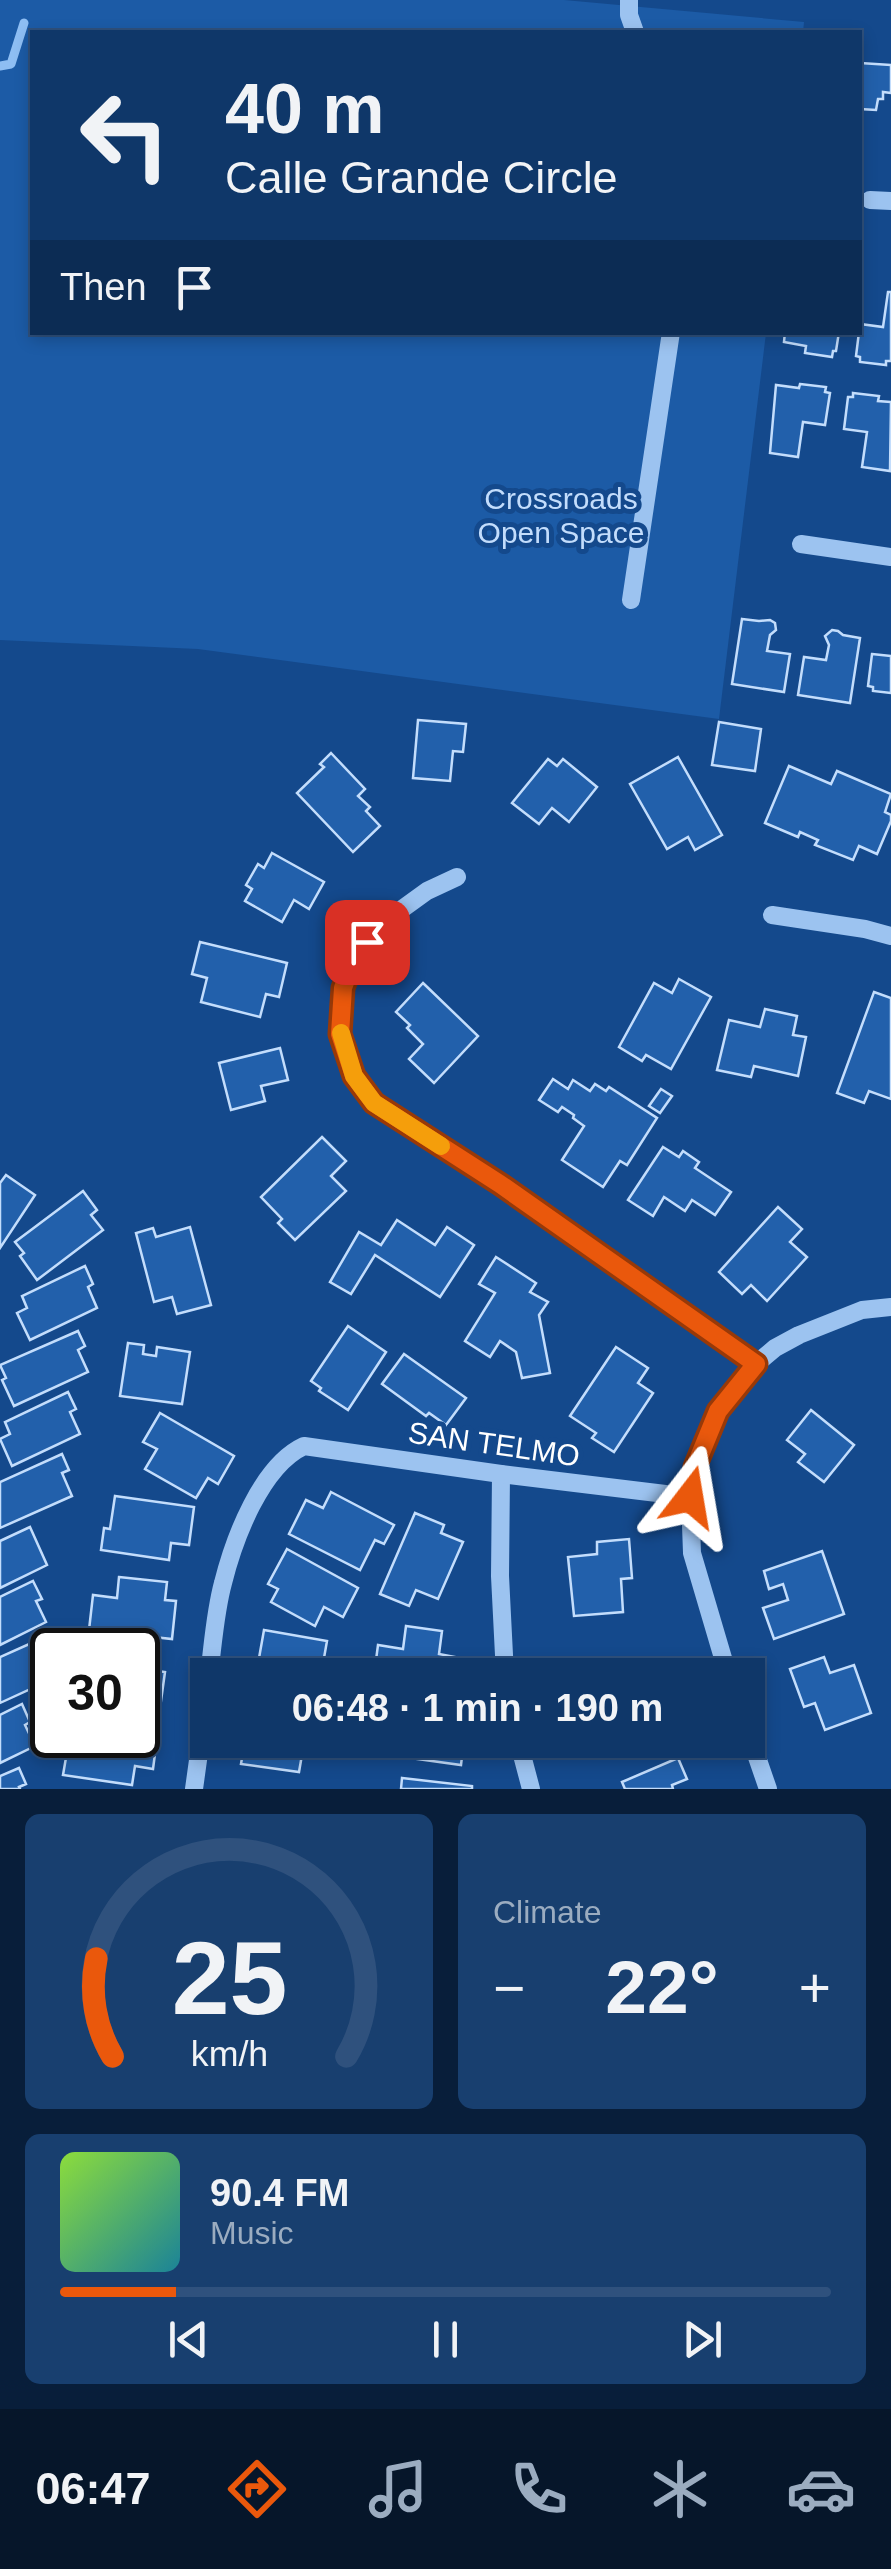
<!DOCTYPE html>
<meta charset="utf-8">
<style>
:root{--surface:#0f3769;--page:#183f6f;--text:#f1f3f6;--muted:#9bacc0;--line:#2f517d;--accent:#ea580c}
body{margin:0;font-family:Helvetica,sans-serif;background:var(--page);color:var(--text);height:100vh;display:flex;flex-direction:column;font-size:38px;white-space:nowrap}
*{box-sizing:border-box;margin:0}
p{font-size:32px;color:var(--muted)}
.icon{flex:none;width:55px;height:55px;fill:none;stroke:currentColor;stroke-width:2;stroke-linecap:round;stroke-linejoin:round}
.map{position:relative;height:1789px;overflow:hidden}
.drawer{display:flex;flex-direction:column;gap:25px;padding:25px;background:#081e3a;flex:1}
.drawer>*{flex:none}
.banner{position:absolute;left:30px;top:30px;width:832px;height:305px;border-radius:0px;box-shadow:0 5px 15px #0003,0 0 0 2px var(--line);background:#0f3769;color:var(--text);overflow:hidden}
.speed{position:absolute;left:30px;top:1628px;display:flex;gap:20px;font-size:50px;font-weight:700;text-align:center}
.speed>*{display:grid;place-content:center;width:130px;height:130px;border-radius:50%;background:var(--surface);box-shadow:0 5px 15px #0003,0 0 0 2px var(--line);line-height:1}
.speed .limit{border:5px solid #111;border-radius:15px;background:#fff;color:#111}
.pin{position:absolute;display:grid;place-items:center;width:85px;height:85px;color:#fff;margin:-42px;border-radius:20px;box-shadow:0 5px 15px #0006}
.me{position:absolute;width:110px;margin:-55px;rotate:14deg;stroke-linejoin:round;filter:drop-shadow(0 0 8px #0008)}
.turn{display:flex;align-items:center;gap:35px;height:210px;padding:0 30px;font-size:45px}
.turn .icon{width:130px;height:130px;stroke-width:2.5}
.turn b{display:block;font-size:70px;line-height:85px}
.then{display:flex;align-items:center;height:95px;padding:0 30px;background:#0003;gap:20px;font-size:38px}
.big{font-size:75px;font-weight:700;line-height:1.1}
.drawer .card{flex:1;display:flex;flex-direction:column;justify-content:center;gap:15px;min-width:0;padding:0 35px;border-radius:15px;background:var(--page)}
.drawer .dial{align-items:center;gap:0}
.dial svg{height:260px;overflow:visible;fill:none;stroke:var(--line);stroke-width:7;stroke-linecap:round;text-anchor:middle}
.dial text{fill:var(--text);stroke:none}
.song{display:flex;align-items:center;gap:30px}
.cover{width:120px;height:120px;border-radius:15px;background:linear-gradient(135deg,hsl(90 70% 55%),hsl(190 70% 35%))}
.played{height:10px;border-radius:5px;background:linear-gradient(90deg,var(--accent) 15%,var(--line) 15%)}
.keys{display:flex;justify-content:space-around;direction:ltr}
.heat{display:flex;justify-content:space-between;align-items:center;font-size:55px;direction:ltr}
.drawer .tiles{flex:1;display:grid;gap:25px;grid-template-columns:1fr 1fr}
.card:last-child{grid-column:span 2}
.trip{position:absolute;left:190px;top:1658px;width:575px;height:100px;border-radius:0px;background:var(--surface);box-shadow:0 5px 15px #0003,0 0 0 2px var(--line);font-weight:700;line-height:100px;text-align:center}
.dock{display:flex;height:160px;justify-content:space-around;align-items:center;background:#06162a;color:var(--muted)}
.dock .icon{width:70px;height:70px}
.dock .on{color:var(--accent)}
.dock b{font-size:45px;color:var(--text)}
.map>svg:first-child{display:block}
</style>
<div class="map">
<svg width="891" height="1789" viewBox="0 0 891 1789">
<rect width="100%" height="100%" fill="#14498c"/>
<polygon fill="#1c5ba6" points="0,0 564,0 804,22 803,32 32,32 32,332 766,333 719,719 198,649 0,640"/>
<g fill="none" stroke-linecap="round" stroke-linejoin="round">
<polyline stroke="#8ebef3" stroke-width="9" points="0,66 11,64 24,23"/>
</g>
<g fill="#2260ab" stroke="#c3ddfc" stroke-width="2.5">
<polygon points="860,63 891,65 891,93 883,92 883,99 878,99 876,110 860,109"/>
<polygon points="888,292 891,292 891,361 886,361 886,365 860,362 860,357 856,356 860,324 883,327"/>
<polygon points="785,332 839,332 836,351 833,351 832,357 805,353 806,346 784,342"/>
<polygon points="800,384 826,387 825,392 830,393 825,425 803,422 798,457 770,453 776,385 799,388"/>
<polygon points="853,393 879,396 878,401 891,402 890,471 862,467 867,432 844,429 848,397 853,397"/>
<polygon points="742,619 759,621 770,620 775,623 776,630 770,635 767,651 790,654 784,692 732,684"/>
<polygon points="832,630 838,631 843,635 860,638 850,703 798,695 804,657 826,660 829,645 825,636"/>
<polygon points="872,654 891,656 891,693 873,691 873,687 868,686"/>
<polygon points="418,720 466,724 463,752 453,751 450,781 413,778"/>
<polygon points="719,722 761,729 755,771 712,765"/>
<polygon points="331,753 365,789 358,796 370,807 366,811 380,826 353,852 297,793 324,767 320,764"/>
<polygon points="678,757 722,835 695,850 688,837 667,849 630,784"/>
<polygon points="548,759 557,766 563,759 597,787 569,822 552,808 539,824 512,803"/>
<polygon points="789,766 831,784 837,771 891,794 885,812 891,815 891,821 877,854 859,846 853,860 815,845 818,840 800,832 798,837 765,823"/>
<polygon points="272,853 324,882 309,909 294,900 282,922 245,901 252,889 246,885 258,864 264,868"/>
<polygon points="200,942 287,963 279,997 266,994 260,1017 201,1002 207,978 192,974"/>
<polygon points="679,979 711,997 671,1069 646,1055 642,1061 619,1047 654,983 672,993"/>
<polygon points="423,983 478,1036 434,1083 409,1059 423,1044 407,1028 410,1025 396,1012"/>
<polygon points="874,992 891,998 891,1099 869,1091 864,1103 837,1093"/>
<polygon points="765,1009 797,1016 793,1035 806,1037 798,1076 754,1066 751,1077 717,1070 729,1020 760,1027"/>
<polygon points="280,1048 288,1080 261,1086 265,1101 231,1110 219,1063"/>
<polygon points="553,1079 568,1089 573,1080 590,1091 595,1084 606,1091 609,1087 657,1118 627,1165 620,1161 603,1187 562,1160 584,1126 573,1118 574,1115 562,1107 558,1112 539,1100"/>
<polygon points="661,1089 672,1096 660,1113 649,1106"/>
<polygon points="322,1137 346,1161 331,1176 346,1191 295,1240 278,1223 282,1219 261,1197"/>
<polygon points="663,1147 679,1157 683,1151 699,1162 695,1168 731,1192 715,1215 692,1200 685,1211 664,1197 653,1216 628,1200"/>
<polygon points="6,1175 35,1195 0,1248 0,1183"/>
<polygon points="83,1191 97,1210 91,1215 103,1230 37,1280 20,1256 24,1253 15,1242"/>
<polygon points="778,1207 802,1229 790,1242 807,1257 767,1301 751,1285 742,1294 719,1272"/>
<polygon points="397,1220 435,1245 447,1227 474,1245 440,1297 375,1255 351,1294 330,1282 359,1232 381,1245"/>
<polygon points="190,1227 211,1305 177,1314 172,1297 154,1302 136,1233 153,1228 156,1237"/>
<polygon points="496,1257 536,1283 530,1292 548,1302 539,1315 550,1373 522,1378 516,1352 500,1341 490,1357 465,1341 495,1293 479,1284"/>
<polygon points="85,1266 93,1284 88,1287 97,1308 30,1340 17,1313 27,1308 22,1296"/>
<polygon points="348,1326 386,1352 348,1410 319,1391 321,1388 311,1381"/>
<polygon points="78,1331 85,1346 78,1350 88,1372 14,1406 2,1380 6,1378 0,1365"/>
<polygon points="128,1343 144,1345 143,1354 156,1356 157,1347 190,1352 182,1404 120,1396"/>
<polygon points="616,1347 648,1368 638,1383 653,1393 614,1452 592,1438 596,1433 570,1416"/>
<polygon points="404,1354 466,1398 446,1425 429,1413 426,1416 382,1384"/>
<polygon points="68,1392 76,1409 70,1412 80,1434 12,1466 0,1439 10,1434 5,1422"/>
<polygon points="811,1410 854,1445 824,1482 798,1462 805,1454 787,1440"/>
<polygon points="160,1413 234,1456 218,1484 208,1478 196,1498 145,1469 157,1449 143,1442"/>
<polygon points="62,1454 69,1470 62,1473 72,1496 0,1528 0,1482"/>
<polygon points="331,1492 394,1525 384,1544 375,1540 360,1570 289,1534 306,1500 323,1508"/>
<polygon points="115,1496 194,1507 189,1545 171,1543 169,1560 101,1550 104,1528 110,1529"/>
<polygon points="415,1513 444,1525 441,1533 463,1542 438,1599 416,1590 409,1606 380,1594"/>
<polygon points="30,1527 47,1565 0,1588 0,1541"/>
<polygon points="629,1539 632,1578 621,1579 623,1612 574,1616 568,1557 597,1554 597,1542"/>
<polygon points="287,1549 358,1588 343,1617 324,1607 315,1626 271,1602 278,1589 268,1584"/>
<polygon points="822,1551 844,1614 774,1639 763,1608 788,1600 783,1584 769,1589 764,1571"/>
<polygon points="119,1577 167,1582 165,1600 176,1601 172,1639 89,1630 93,1595 117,1598"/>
<polygon points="33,1581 42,1599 36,1601 46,1622 0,1645 0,1597"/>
<polygon points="406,1626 442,1631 439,1654 460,1658 457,1675 374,1675 378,1645 403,1649"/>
<polygon points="264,1630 327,1641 321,1675 256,1675"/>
<polygon points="36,1641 43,1656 36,1660 46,1682 0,1703 0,1657"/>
<polygon points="113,1642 153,1647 150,1670 165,1672 160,1708 138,1705 138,1650 112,1650"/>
<polygon points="824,1657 830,1673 854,1665 871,1713 825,1730 815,1703 804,1707 790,1669"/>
<polygon points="625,1665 628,1675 651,1666 654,1675 597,1675"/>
<polygon points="22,1704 30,1722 25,1725 35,1746 0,1763 0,1715"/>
<polygon points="138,1728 158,1731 153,1769 135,1766 132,1785 63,1775 67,1752 74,1753 76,1735 138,1735"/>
<polygon points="245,1740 327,1740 325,1752 303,1749 299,1772 241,1764"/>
<polygon points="383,1740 464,1740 461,1765 381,1754"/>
<polygon points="678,1758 687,1779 672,1785 673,1789 625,1789 622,1782"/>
<polygon points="19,1768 26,1784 19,1787 20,1789 0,1789 0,1776"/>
<polygon points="402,1778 472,1786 472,1789 401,1789"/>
</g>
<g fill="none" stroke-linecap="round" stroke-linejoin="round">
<g stroke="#9cc3f0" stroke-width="18">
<polyline points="629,0 629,15 635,32"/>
<polyline points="870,200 891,201"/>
<polyline points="801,544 891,557"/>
<polyline points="631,600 671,332"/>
<polyline points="457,877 427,891 380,925 355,958 343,989 340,1034 354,1076 375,1103 500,1184 756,1364"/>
<polyline points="772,915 865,929 891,936"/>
<polyline points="501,1474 500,1576 505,1675"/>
<path d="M209,1675C213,1645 215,1612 223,1583C234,1539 261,1466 304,1446L501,1474L690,1497"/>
<polyline points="728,1675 692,1553 690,1497 695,1467 718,1411 756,1364 775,1348 799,1335 862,1310 891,1307"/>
<polyline points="748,1731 768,1789"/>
<polyline points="518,1740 531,1789"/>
<polyline points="194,1789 208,1688"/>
</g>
</g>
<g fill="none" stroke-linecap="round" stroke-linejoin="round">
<g stroke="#983908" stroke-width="25">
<polyline id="route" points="367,942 354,958 343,988 340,1034 354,1076 374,1103 500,1184 756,1364 718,1411 695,1467 690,1497"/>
</g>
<use href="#route" stroke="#ea580c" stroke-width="18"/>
<polyline stroke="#f59e0b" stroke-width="18" points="341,1033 354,1076 374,1103 441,1146"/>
</g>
<g text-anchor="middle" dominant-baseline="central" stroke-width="10" stroke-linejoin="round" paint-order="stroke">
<g font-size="30" fill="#c3ddfc" stroke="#14498c">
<text x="561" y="498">Crossroads<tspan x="561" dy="34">Open Space</tspan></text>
</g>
<g font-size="30" fill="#fff" stroke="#14498c">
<text transform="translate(494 1444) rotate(8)">SAN TELMO</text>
</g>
</g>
</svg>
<div class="speed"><div class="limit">30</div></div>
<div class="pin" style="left:367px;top:942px;background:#d93025"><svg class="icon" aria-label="arrive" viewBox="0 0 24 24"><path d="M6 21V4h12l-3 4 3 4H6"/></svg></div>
<svg class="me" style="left:690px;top:1497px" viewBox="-20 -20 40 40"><path d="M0-17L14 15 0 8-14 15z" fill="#ea580c" stroke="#fff" stroke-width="4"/></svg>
<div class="trip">06:48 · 1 min · 190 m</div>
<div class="banner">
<div class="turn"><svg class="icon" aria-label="left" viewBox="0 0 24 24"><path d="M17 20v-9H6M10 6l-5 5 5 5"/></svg><div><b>40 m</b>Calle Grande Circle</div></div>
<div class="then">Then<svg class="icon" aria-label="arrive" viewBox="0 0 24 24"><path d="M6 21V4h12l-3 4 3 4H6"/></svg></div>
</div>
</div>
<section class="drawer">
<div class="tiles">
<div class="card dial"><svg viewBox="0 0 100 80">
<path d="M14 69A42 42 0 1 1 86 69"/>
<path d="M14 69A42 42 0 0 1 9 39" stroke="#ea580c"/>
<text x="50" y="56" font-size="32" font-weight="700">25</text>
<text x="50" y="72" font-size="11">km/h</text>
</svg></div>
<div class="card"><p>Climate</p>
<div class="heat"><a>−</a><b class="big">22°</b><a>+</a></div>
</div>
<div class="card">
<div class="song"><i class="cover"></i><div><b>90.4 FM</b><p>Music</p></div></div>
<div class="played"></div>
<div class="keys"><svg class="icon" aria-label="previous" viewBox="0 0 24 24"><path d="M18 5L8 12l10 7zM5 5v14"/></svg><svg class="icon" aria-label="pause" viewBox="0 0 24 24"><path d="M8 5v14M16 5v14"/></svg><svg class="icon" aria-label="next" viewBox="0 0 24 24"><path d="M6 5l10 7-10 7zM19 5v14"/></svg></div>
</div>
</div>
</section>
<nav class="dock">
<b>06:47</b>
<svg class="icon on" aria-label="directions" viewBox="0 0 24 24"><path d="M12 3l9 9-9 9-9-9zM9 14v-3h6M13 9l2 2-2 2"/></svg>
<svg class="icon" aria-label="music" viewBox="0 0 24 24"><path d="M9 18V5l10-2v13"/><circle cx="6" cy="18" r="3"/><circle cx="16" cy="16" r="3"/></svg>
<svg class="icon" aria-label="phone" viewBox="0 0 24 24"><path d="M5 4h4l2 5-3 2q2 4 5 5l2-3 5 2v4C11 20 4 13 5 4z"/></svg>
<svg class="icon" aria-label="climate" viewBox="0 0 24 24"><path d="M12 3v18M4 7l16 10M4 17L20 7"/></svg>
<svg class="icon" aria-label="car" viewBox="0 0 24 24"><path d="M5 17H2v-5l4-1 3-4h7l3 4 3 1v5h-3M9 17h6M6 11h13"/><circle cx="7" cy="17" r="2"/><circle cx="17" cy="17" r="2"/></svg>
</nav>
